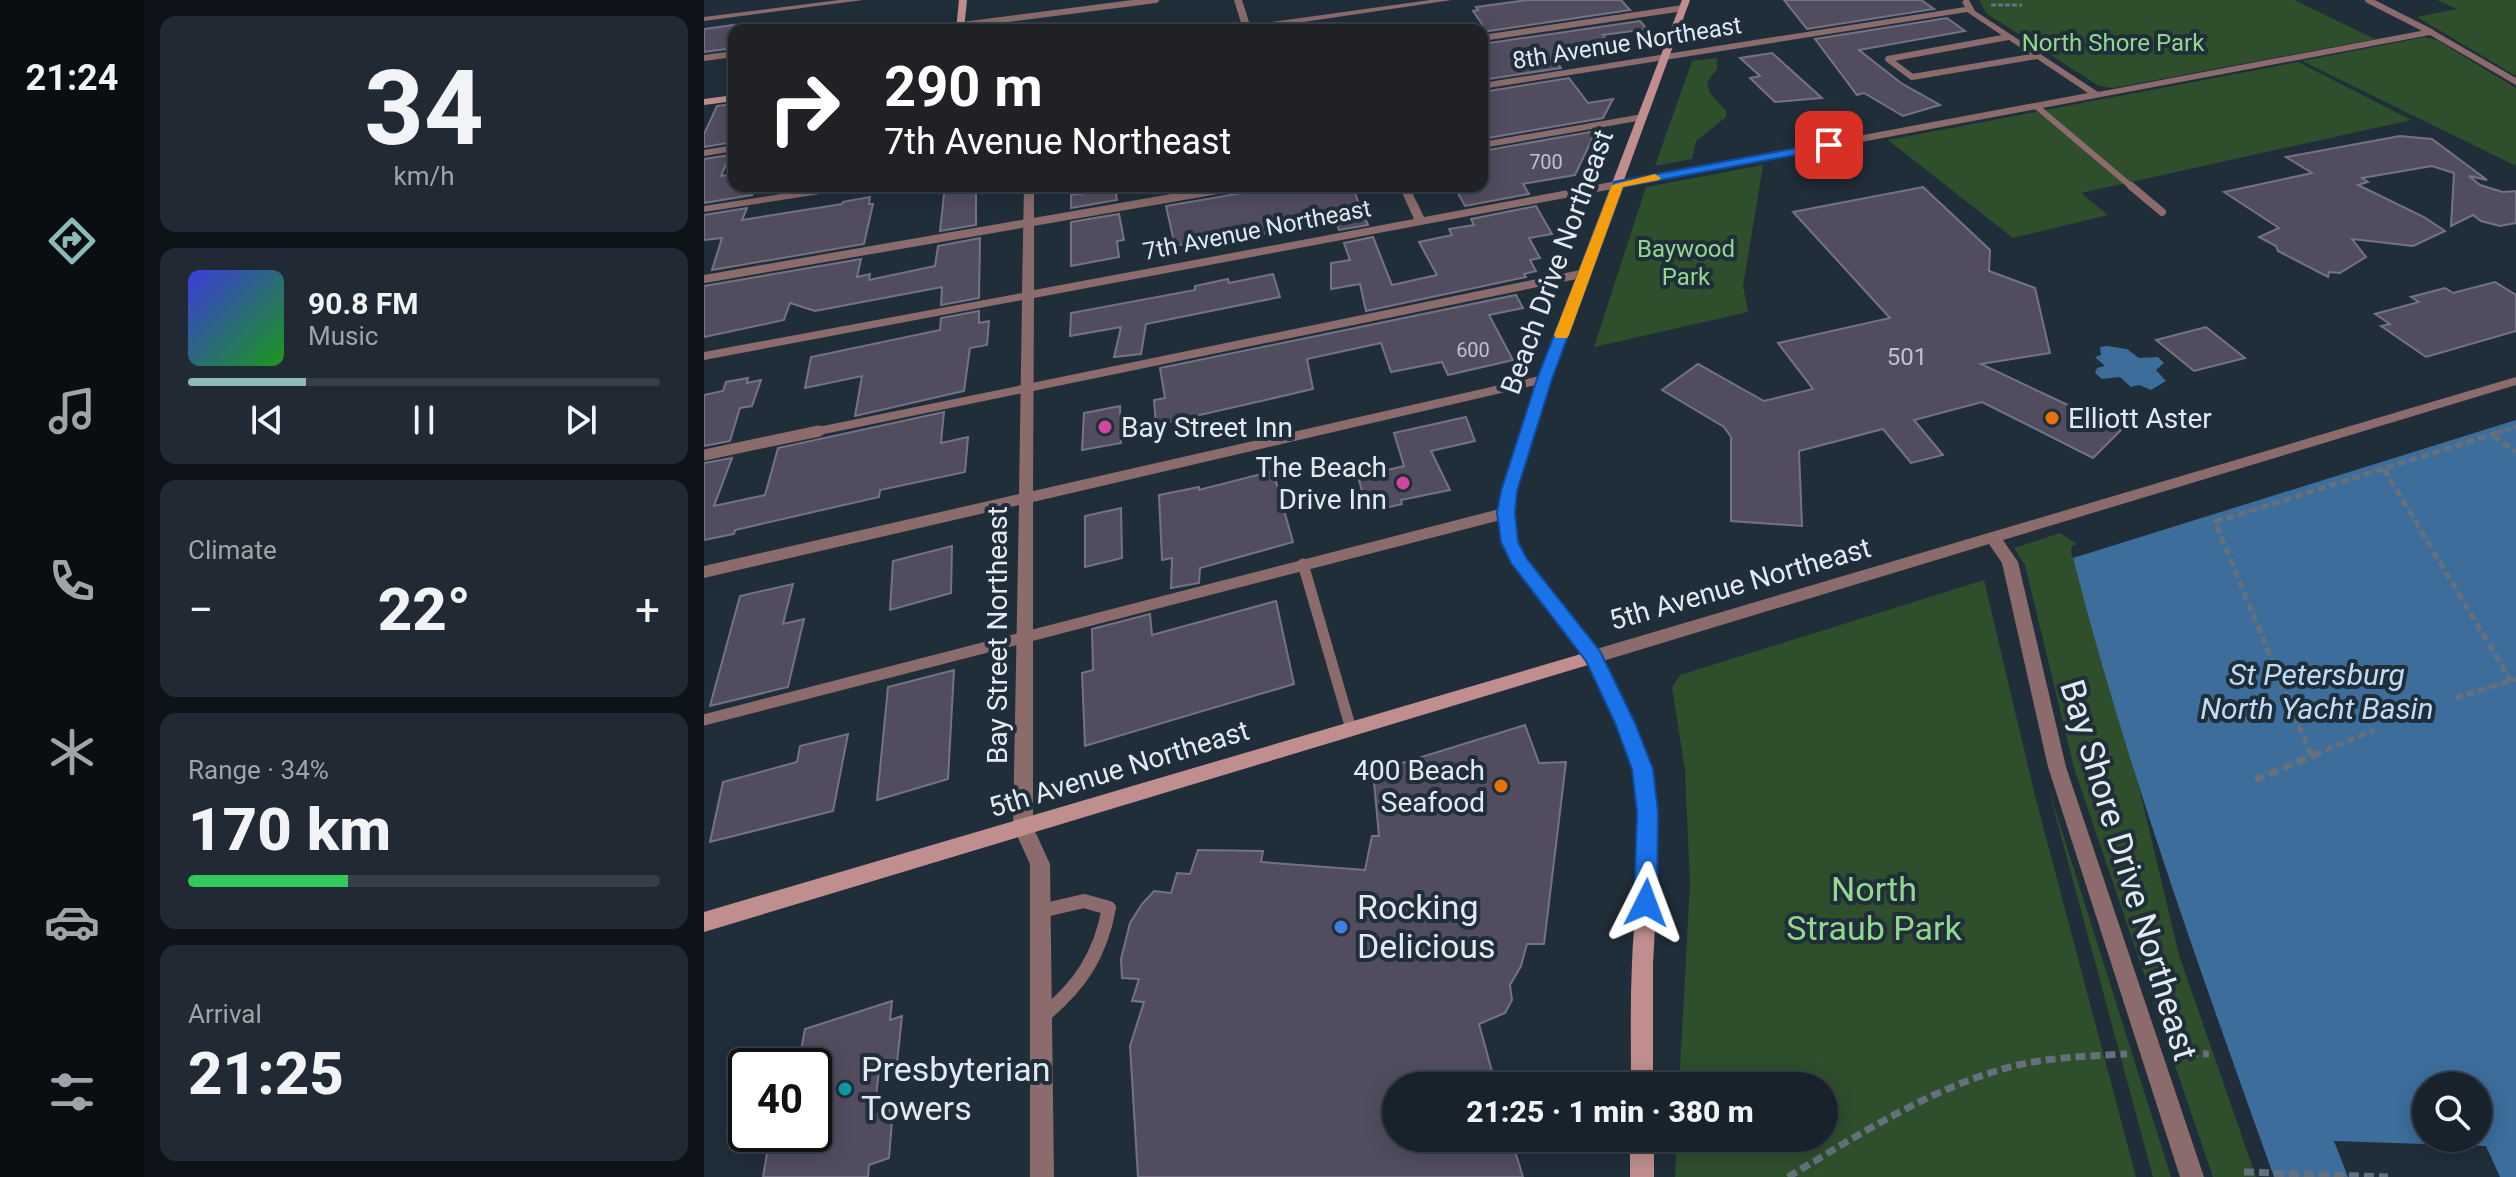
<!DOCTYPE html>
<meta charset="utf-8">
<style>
:root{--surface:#18222c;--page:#212a34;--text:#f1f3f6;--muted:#9fa4a9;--line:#363f48;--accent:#8bbbb9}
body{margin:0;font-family:Roboto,sans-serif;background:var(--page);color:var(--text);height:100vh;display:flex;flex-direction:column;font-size:30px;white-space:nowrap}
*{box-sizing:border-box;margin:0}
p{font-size:26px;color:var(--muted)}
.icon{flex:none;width:44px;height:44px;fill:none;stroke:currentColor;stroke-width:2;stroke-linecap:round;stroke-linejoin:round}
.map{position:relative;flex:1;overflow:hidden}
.details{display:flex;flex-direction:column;gap:16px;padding:16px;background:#0d1318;width:560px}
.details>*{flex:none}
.banner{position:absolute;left:24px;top:24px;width:760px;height:168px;border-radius:16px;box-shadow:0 4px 20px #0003,0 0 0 2px var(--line);background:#202124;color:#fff;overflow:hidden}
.controls{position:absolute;left:1708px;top:1072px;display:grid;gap:16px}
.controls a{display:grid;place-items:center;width:80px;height:80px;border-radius:50%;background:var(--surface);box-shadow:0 4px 20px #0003,0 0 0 2px var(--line);font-size:40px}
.speed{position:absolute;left:24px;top:1048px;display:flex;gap:16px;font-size:40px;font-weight:700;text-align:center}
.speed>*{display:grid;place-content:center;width:104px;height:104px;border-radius:50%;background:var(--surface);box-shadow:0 4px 20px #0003,0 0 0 2px var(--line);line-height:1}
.speed .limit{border:4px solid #111;border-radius:12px;background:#fff;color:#111}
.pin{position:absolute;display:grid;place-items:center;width:68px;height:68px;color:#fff;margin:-34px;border-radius:16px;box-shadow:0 4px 12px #0006}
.me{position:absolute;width:88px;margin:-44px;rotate:3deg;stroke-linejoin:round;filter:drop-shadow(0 0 6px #0008)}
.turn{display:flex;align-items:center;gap:28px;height:168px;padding:0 24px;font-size:36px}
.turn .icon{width:104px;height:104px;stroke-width:2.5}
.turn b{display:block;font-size:56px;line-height:68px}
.big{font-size:60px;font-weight:800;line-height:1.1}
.details .widget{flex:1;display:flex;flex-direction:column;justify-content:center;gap:12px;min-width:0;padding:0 28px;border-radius:16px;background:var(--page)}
.details .dial{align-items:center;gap:0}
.dial b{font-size:104px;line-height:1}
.song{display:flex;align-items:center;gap:24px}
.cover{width:96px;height:96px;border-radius:12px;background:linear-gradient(135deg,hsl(240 70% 55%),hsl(120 70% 35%))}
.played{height:8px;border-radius:4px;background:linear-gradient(90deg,var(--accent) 25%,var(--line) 25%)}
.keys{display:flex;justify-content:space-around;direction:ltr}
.heat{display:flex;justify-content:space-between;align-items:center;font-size:44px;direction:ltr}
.charge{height:12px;border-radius:6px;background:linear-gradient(90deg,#34c759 34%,var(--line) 0)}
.trip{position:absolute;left:678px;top:1072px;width:456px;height:80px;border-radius:40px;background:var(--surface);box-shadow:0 4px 20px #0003,0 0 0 2px var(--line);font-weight:800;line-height:80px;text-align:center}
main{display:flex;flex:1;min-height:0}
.menu{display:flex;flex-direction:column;width:144px;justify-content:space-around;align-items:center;background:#0a0e12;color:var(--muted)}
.menu .icon{width:56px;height:56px}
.menu .current{color:var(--accent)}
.menu b{font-size:36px;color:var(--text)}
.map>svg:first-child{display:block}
</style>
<main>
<nav class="menu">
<b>21:24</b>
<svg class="icon current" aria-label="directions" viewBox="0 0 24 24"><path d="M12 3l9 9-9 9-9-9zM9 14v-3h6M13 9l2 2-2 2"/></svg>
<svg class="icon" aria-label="music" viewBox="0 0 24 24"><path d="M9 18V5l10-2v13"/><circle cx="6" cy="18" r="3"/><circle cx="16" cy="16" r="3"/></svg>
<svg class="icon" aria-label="phone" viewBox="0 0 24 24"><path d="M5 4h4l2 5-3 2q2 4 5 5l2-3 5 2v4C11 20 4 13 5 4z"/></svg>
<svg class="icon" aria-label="climate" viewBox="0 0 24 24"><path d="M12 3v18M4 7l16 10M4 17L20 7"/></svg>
<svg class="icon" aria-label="car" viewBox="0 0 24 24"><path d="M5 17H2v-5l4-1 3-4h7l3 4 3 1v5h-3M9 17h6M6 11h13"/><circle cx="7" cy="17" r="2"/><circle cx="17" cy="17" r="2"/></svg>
<svg class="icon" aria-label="filters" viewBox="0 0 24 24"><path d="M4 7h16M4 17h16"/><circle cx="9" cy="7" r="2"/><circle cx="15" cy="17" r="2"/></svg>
</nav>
<section class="details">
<div class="widget dial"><b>34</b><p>km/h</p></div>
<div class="widget">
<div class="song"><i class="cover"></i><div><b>90.8 FM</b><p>Music</p></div></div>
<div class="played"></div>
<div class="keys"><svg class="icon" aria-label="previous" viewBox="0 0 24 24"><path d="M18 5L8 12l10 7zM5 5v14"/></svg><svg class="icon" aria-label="pause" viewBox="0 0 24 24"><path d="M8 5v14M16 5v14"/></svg><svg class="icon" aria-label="next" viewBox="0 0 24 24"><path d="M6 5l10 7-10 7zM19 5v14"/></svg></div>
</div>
<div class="widget"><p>Climate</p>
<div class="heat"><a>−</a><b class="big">22°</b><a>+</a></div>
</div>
<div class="widget"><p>Range · 34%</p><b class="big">170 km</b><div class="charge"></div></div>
<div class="widget"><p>Arrival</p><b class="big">21:25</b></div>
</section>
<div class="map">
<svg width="1812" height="1177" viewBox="0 0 1812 1177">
<rect width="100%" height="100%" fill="#202e3a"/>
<g fill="#2e4e2c">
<polygon points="1275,0 1590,0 1671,39 1409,88 1395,86 1282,13"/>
<polygon points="1733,0 1812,0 1812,76 1713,17 1753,9"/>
<polygon points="1721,37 1733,40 1812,88 1812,166 1598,61"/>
<polygon points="1013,58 1013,69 1003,82 1006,93 1022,111 1022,117 992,141 988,159 951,166 988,61"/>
<polygon points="1594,62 1719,126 1707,120 1377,193 1404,215 1309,238 1184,140"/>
<polygon points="1059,165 1039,286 1044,312 890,347 942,187"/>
<polygon points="1356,533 1373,544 1368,546 1367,552 1434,783 1475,955 1552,1177 1509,1177 1370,768 1321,565 1310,548"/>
<polygon points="1280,580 1331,796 1432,1177 971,1177 973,1138 1120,1138 1120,1086 975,1086 986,885 981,770 968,687 976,675"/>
<polygon points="1343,784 1467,1177 1449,1177"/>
</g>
<g fill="#3c6d9b" fill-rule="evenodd">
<polygon points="1403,346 1423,349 1435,358 1454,357 1460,363 1452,370 1462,381 1447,390 1435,385 1427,387 1416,377 1398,379 1391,373 1393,368 1401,366 1391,357 1397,355 1396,347"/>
<path d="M1812,420V1177H1570C1497,973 1423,769 1369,558ZM1722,1086H1774V1138H1722Z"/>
</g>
<polygon fill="#202e3a" points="1630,1141 1782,1146 1796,1177 1644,1177"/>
<g fill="#514d5f" stroke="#767286" stroke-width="2">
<polygon points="823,0 917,0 926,10 778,32 778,24 769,11 774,10 772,7"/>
<polygon points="1080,0 1217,0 1230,9 1103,29"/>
<polygon points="1243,18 1261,31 1155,50 1197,83 1236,105 1199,116 1160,93 1153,95 1111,39"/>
<polygon points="936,21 943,29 899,35 913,53 852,61 857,68 778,80 778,44"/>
<polygon points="30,25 30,48 0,52 0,29"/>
<polygon points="1068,53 1118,98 1071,102 1046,78 1056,76 1036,58"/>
<polygon points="865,78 884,103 909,99 899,118 778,139 778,92"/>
<polygon points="30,104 30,142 0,147 0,134 13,106"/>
<polygon points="892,131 871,175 819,184 825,194 761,206 750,186 778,186 778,151"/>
<polygon points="1696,136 1728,139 1783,180 1765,176 1776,185 1799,192 1812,191 1812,223 1796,226 1777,221 1769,215 1747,226 1750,173 1728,166 1658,178 1664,182 1654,185 1720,217 1741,231 1709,246 1648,239 1662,257 1636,273 1625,272 1624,277 1574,251 1572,246 1555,237 1575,228 1520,192 1608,173 1582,157"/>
<polygon points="26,155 17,176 30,174 30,186 52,186 48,195 0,203 0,159"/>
<polygon points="241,186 272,186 272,225 236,231"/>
<polygon points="544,186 648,186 664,225 635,230 631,220 527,240 526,235 471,246 462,206 538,193"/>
<polygon points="1219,187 1286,250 1285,271 1331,288 1346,353 1277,364 1417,430 1389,458 1278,402 1210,420 1239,455 1207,463 1179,429 1095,451 1098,526 1027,521 1027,437 1020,427 958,390 994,364 1060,401 1109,389 1074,343 1186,318 1089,212"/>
<polygon points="411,189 413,200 367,208 367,195"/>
<polygon points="166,197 165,204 169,204 160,244 8,270 18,238 0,240 0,215 43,208 38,220 138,204 139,202"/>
<polygon points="832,206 848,234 825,238 836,258 826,260 832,271 820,274 822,277 662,311 656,284 627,289 627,263 646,260 640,243 669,237 688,285 733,275 715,242 748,235 745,229 770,225 767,219"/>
<polygon points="415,214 420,240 413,241 415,257 367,266 367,222"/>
<polygon points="276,238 275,298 237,305 238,287 111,311 86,303 80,320 0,337 0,286 157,259 153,277 166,274 165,280 231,266 234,246"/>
<polygon points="569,274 576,297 442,324 437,354 410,357 417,327 366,336 367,313 491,290 491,286 524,279 525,283"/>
<polygon points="1791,282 1812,295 1812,331 1722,357 1677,326 1686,324 1671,314 1715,302 1707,297 1741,288 1749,293"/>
<polygon points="812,295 819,308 785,315 809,360 744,375 738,362 687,372 677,343 603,359 609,389 452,425 450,400 461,398 456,368"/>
<polygon points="275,311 275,323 285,321 283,345 266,348 260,391 151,416 158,376 101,388 107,357 236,330 237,318"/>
<polygon points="1502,327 1541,358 1490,371 1452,340"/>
<polygon points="44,378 43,383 57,380 48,406 36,408 26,441 0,446 0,395 19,391 22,382"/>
<polygon points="416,406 417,443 378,450 380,413"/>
<polygon points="240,412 237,443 264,437 261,472 176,490 175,497 31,530 30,534 0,540 0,463 28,458 10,506 61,495 74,448"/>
<polygon points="762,417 771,441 727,451 746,490 697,500 698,504 664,512 654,477 700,466 690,433"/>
<polygon points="569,471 589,542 496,568 495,583 467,588 468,558 458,560 455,495 495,487 495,490"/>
<polygon points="417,508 418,558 381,567 381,516"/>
<polygon points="248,546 247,593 186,610 189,561"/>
<polygon points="89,584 79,624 100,619 84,687 6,706 36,596"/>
<polygon points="572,601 590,684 381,746 378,673 389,670 388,629 446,614 448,635"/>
<polygon points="250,670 244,779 173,800 184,687"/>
<polygon points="821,725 835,763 862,762 840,944 823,944 817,966 806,985 808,1000 801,1013 775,1024 792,1086 692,1086 692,1138 807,1138 819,1177 434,1177 426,1046 440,1002 428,1001 435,979 418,978 417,959 426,923 438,904 450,891 467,893 473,873 486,874 494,850 559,851 557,862 661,870 668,836 675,836 669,772"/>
<polygon points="144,734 129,811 6,842 19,782 93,762 96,746"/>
<polygon points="188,1001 186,1020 198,1016 193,1063 175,1070 170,1115 189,1109 185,1158 165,1165 164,1177 59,1177 63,1153 83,1147 85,1134 110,1134 110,1066 94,1066 101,1029"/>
</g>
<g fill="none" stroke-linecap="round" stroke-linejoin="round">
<polyline stroke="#64707b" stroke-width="3" stroke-dasharray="5 2" stroke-linecap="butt" points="1287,5 1318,5"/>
<g stroke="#64707b" stroke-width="4" stroke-dasharray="6 3" stroke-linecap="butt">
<polyline points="1471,424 1486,419"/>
<polyline points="1792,433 1812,427"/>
</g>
<g stroke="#64707b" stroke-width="5" stroke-dasharray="8 4" stroke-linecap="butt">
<polyline points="1789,436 1812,452"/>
<polyline points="1680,469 1807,681"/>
<polyline points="1751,698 1812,679"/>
<polyline points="1607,755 1511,522 1799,431"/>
<polyline points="1610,755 1671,730"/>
</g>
<g stroke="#64707b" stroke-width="7" stroke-dasharray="10 5" stroke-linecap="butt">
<polyline points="1551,780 1615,753"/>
<polyline points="1469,1053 1505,1054"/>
<polyline points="1540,1172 1684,1177"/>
<path d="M1084,1177C1156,1134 1231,1085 1314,1065C1350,1057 1386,1056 1423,1054"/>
</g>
<g stroke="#8b6b6c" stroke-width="6">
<polyline points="1664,0 1727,32"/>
<polyline points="219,30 452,0"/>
<polyline points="1304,37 1184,59 1208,77 1333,56"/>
<polyline points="778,38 979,8"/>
<polyline points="0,58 30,54"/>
<polyline points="1332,106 1429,188"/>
<polyline points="778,145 939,117"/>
<polyline points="0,153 30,148"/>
<polyline points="526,188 537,186"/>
</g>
<g stroke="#8b6b6c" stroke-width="8">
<polyline points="1427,186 1458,212"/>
<polyline points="0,279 537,186"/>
<polyline points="105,433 882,273"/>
</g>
<g stroke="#8b6b6c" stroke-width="11">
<polyline points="0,455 115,431"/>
<polyline points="599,564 647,729"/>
<polyline points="0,720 802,513"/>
</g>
<path stroke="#8b6b6c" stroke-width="14" d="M337,911L380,901L405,908C396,956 376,986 338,1017"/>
<g fill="#8b6b6c" fill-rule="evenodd">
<polygon points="135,0 159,0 0,21 0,17"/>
<polygon points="530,0 538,0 546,25 726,0 748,0 545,30 522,30 538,26"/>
<polygon points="1260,0 1265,0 1271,11 1394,92 1727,29 1812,78 1812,85 1726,35 330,298 329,491 840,375 847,379 840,383 329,502 329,827 346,864 350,1177 326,1177 326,864 309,827 315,505 0,578 0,566 315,494 318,300 0,360 0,352 318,293 320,186 330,186 330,290 710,219 695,186 705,186 720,217 1384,93 1263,12 778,89 778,83 1261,7 1258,2"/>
<polygon points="128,186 153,186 148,189 0,212 0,206"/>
<polygon points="1812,377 1812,385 1299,540 1314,562 1362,767 1500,1177 1476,1177 1344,767 1298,563 1285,544 889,664 883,662 881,657 883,652 889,650"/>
</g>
<g fill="#c08e8f" fill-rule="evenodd">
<polygon points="255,0 263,0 260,30 252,30"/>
<path d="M978,0H986L847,379L812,491L809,513L814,542L822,560L895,652L930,723L947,769L953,812L954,872L949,964V1086H927C927,1045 926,1004 928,963C930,905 944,823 928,767C918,731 900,698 884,665L0,932V912L877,654L808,563L798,542L795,513L798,491L833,379Z"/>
<polygon points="30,95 30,101 0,105 0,99"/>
<rect x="926" y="1138" width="24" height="39"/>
</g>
</g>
<polygon fill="#1a73e8" stroke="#114b97" stroke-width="2" points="1125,142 1131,145 1129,148 919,187 848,379 813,491 811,513 814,542 823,559 896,651 931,723 949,769 954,812 953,903 950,910 942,914 934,910 930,903 933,812 928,769 911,723 882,661 807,563 797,542 793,513 797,491 833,379 910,182"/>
<polygon fill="#f59e0b" points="951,174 957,178 955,180 919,187 865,335 863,338 852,338 850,335 908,185"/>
<g fill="#e8710a" stroke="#202e3a" stroke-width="3">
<circle cx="1348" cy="418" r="8"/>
<circle cx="797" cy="786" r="8"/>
</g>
<g fill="#d1479c" stroke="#202e3a" stroke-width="3">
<circle cx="401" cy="427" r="8"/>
<circle cx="699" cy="483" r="8"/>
</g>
<circle fill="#3f7fe0" stroke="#202e3a" stroke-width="3" cx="637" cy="927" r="8"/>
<circle fill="#0f9aa8" stroke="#202e3a" stroke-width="3" cx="141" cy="1089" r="8"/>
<g text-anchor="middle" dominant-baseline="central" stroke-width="8" stroke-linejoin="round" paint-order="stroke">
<g font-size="20" fill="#bdc3cd">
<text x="842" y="162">700</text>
<text x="769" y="350">600</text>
</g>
<g font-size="24" fill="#e1eaf2" stroke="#202e3a">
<text transform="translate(923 43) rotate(-9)">8th Avenue Northeast</text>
<text transform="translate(553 230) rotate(-11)">7th Avenue Northeast</text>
</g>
<g font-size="24" fill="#93d78f" stroke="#202e3a">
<text x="1409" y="43">North Shore Park</text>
<text x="982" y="249">Baywood<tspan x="982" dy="28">Park</tspan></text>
</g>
<g font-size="24" fill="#bdc3cd">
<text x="1203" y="357">501</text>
</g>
<g font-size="28" fill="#e1eaf2" stroke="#202e3a">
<text transform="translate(853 262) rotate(-70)">Beach Drive Northeast</text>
<text transform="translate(1036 584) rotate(-16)">5th Avenue Northeast</text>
<text transform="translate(293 635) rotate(-90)">Bay Street Northeast</text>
<text transform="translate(415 769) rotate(-17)">5th Avenue Northeast</text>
</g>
<g font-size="28" fill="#e1eaf2" stroke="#202e3a" text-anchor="start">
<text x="1364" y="418">Elliott Aster</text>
<text x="417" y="427">Bay Street Inn</text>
<text x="683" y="467" text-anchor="end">The Beach<tspan x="683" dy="32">Drive Inn</tspan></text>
<text x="781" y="770" text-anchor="end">400 Beach<tspan x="781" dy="32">Seafood</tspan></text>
</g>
<g font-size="30" font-style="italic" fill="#c0dbf7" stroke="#202e3a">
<text x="1613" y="674">St Petersburg<tspan x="1613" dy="34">North Yacht Basin</tspan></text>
</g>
<g font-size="34" fill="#e1eaf2" stroke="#202e3a">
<text transform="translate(1425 870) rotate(73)">Bay Shore Drive Northeast</text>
</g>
<g font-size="34" fill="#93d78f" stroke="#202e3a">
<text x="1170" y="889">North<tspan x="1170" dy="39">Straub Park</tspan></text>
</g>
<g font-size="34" fill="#e1eaf2" stroke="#202e3a" text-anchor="start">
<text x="653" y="907">Rocking<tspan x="653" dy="39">Delicious</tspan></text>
<text x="157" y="1069">Presbyterian<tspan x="157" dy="39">Towers</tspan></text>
</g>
</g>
</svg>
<div class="controls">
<a><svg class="icon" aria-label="search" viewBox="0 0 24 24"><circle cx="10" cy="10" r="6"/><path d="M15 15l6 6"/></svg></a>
</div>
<div class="speed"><div class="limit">40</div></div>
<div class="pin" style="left:1125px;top:145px;background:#d93025"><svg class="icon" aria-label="arrive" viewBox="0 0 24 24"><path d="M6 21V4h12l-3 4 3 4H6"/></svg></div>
<svg class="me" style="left:942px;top:903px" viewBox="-20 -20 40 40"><path d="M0-17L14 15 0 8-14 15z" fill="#1a73e8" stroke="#fff" stroke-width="4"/></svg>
<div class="trip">21:25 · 1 min · 380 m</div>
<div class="banner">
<div class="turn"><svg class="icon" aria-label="right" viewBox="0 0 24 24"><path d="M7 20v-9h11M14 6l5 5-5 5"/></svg><div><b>290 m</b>7th Avenue Northeast</div></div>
</div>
</div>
</main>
